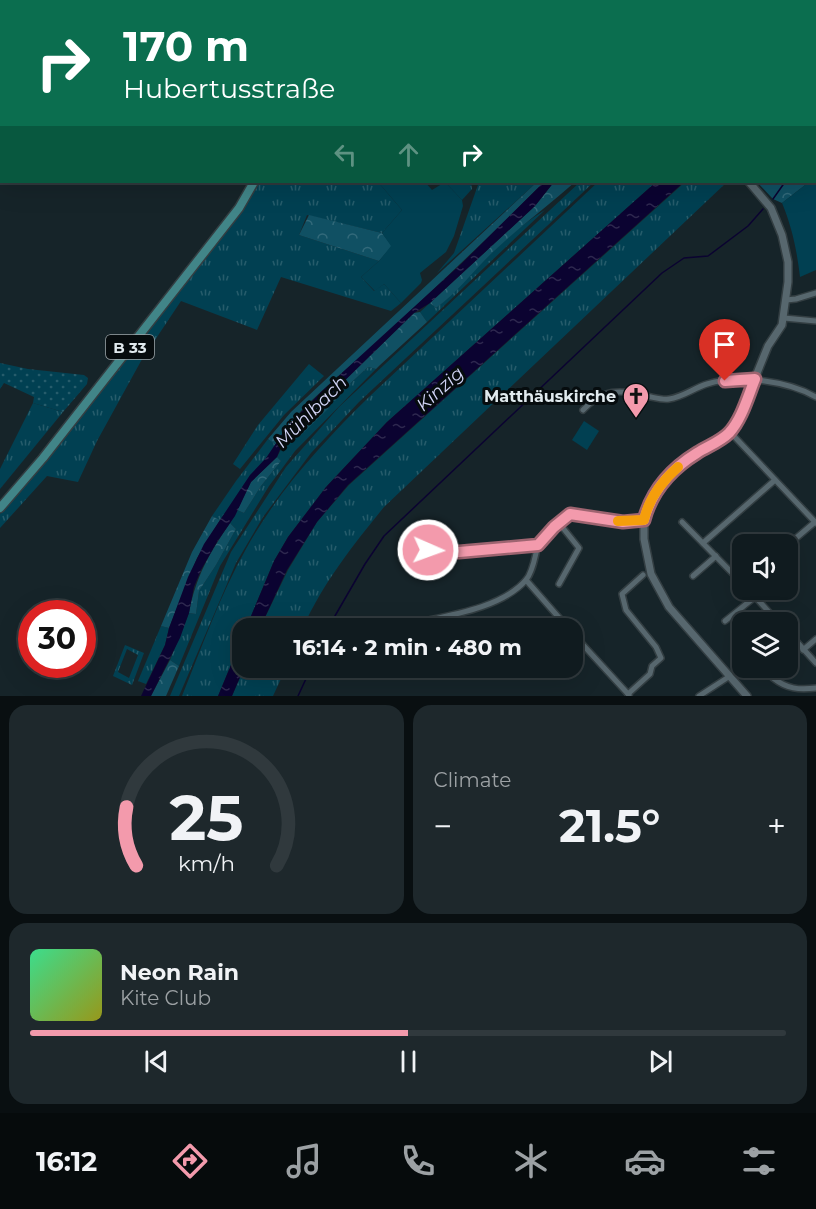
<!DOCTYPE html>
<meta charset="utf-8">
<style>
:root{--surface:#101b1f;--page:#1e282c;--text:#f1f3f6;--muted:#9ca1a4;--line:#30393d;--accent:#f39aac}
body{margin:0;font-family:Montserrat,sans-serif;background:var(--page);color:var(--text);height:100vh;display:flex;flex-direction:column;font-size:22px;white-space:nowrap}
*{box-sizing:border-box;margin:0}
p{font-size:20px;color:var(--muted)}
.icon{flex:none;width:33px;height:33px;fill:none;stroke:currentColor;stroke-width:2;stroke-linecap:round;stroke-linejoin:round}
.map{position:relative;height:696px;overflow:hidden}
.sheet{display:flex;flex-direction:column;gap:9px;padding:9px;background:#090f11;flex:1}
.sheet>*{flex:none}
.banner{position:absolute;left:0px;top:0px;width:816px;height:183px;box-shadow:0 6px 24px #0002,0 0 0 2px var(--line);background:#0b6e4f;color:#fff;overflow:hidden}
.tools{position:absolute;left:732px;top:534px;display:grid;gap:12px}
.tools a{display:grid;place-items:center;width:66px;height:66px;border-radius:12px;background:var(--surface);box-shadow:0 6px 24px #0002,0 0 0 2px var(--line);font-size:30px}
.speed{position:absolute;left:18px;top:600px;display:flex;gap:12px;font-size:30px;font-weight:700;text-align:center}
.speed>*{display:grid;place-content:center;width:78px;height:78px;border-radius:50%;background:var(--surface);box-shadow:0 6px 24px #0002,0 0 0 2px var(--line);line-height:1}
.speed .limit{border:9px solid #d22;background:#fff;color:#111}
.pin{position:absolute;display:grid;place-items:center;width:51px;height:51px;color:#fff;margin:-62px -26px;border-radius:50% 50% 50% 0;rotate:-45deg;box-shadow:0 0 6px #0007}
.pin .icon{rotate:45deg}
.me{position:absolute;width:66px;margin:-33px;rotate:92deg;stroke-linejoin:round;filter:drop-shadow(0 0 4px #0008)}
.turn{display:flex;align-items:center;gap:21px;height:126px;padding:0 24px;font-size:27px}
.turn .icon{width:78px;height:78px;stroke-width:2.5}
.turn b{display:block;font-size:42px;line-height:51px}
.lanes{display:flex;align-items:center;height:57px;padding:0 24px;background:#0003;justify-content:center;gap:30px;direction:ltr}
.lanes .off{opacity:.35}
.big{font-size:45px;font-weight:700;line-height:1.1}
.sheet .tile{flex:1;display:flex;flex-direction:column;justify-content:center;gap:9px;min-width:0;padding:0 21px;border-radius:18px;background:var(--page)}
.sheet .dial{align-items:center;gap:0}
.dial svg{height:156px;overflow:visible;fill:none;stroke:var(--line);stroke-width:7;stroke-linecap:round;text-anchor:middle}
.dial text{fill:var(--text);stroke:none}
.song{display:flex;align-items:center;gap:18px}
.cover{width:72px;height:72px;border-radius:9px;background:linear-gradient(135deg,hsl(150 70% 55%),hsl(60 70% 35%))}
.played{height:6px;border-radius:3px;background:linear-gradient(90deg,var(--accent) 50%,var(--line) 50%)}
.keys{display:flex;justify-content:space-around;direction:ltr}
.heat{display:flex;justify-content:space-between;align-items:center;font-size:33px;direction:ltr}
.sheet .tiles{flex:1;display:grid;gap:9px;grid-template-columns:1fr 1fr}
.tile:last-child{grid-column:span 2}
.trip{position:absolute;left:232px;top:618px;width:351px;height:60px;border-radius:18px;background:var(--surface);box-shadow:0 6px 24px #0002,0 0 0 2px var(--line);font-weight:700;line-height:60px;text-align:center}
.dock{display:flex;height:96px;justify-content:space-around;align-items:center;background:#060b0c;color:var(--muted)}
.dock .icon{width:42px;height:42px}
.dock .active{color:var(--accent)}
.dock b{font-size:27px;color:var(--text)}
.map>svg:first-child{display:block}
</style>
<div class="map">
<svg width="816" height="696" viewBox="0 0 816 696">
<defs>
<pattern id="grass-tufts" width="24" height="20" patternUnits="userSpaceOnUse" patternTransform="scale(1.5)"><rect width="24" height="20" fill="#014052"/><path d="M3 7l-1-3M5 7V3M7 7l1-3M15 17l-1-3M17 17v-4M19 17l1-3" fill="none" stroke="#265c6b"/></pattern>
<pattern id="forest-crowns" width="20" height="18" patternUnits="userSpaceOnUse" patternTransform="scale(1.5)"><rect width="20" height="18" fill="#105063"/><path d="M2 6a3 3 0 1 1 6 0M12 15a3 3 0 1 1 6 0" fill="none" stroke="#32697a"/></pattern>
<pattern id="garden-dots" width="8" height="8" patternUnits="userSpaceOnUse" patternTransform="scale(1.5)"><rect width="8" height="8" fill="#014052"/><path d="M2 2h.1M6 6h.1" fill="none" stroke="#265c6b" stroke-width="1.8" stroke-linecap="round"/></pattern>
<pattern id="water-ripples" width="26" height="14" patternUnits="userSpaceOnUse" patternTransform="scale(1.5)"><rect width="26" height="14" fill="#0b0331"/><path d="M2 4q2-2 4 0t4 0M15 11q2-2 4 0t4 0" fill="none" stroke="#2e284f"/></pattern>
</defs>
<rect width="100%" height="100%" fill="#162429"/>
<g fill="url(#grass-tufts)" fill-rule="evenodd">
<polygon points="0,0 101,0 2,2 1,76"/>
<polygon points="257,182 378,182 402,210 382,233 307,215 299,235 379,261 361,277 374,291 384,284 401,303 391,311 281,277 257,330 181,301 141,361 97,441 78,482 47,476 0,528 0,514 213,248 235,218"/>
<polygon points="445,182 471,182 472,189 462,200"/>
<polygon points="479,182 537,182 437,273 454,253"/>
<polygon points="580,182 594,182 359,402 311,453 263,517 236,563 179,696 170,696 231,552 286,467 339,407"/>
<path d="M598,182H656L387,422L326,487L288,537L274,561L246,628H243V636L218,696H182C202,647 220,595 246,549C278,491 323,442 370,396Z"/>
<path d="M685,182H727L384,507C354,544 322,584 303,628H260L288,570L317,522L349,485Z"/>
<path d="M545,210L427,322L420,312L430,303L436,308C448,299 456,289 466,278C491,254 515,228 545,210Z"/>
<polygon points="309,364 324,376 284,415 240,469 233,464 258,425"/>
<polygon points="368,367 376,369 295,451 269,486 220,566 179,666 170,660 189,613 196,614 199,591 216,565 236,529 230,523 237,510 244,513 261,486 281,461 277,457 285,442 329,408 324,400 331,394 340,393"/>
<polygon points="33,403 63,412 0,489 0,469"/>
<polygon points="268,439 276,445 220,520 212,516 236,481"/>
<polygon points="161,626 169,628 165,645 146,684 138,681"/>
<path d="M125,645L144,653L132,685L113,676ZM127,649L138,655L129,678L118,672Z"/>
<polygon points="244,668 286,668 273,696 232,696"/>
</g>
<g fill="url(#forest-crowns)">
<path d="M537,182H544C487,239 428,295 368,350C343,373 289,415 276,445L268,439L291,412Z"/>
<path d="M554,182H575C548,206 519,227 493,252C474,270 457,293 436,308L430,303L535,206Z"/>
<polygon points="757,182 809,182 782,203 773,199"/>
<polygon points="309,215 382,233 392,246 379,261 299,235"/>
<polygon points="420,312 427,322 380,365 376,369 368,367 340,393 331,394 414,313"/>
<polygon points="324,400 329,408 301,435 291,437 294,431"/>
<polygon points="277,457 281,461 261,486 244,513 237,510 251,482"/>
<polygon points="212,516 220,520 197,558 169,628 161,626 192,552"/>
<path d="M230,523L236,529L216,565L199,591L196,614L189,613C196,576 209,554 230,523Z"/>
<polygon points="170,660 179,666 166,696 151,696"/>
</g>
<polygon fill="url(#garden-dots)" points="0,363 28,369 84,375 88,378 87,384 63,412 33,403 34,397 4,383 0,389"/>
<g fill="#014052">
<path d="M816,176V270L800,277C797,251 792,227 782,203L809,182H814Z"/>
<polygon points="378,182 425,182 432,190 445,182 462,200 463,206 454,236 446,252 420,273 422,280 421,283 401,303 384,284 375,291 361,277 379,261 391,246 382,233 402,210"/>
<polygon points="584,421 599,431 587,450 572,440"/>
</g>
<g fill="url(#water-ripples)">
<polygon points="544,182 554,182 535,206 430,303 414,313 294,430 281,447 277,457 251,482 235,516 217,542 201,570 194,587 189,613 180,638 151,696 141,696 165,645 169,628 188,577 204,544 250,475 266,458 287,427 321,392 461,264"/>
<polygon points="656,182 684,182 348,485 317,522 287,570 260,628 246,628 274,561 288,537 326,487 387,422"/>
<polygon points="243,636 244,668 232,696 218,696"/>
</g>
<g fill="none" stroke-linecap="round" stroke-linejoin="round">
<g stroke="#0b0331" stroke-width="1.5">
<polyline points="814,157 816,156"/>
<polyline points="773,199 785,182"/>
<polyline points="328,628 365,564 384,536 662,273 684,258 708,256 748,226 763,209"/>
<polyline points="298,696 311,668"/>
</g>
<g stroke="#333e42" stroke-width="8">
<g id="minor">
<polyline points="786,300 796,299 816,293"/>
<polyline points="784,318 816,321"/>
<path d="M583,410C602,389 620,389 646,396C653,397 661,400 669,399C683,397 694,388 707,384C739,374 788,381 816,397"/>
<polyline points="730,432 816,523"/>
<polyline points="682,522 742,583"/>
<polyline points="559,523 579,548 559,584"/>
<polyline points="703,543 775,480"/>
<polyline points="788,545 815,522"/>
<polyline points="428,551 459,552 538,545 554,527 570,514 623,522 644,520"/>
<polyline points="693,576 716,556"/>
<polyline points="526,580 568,628"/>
<polyline points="749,590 778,622"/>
<polyline points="725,621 755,597"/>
<path d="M410,624C445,616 501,609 526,580C533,572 535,556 538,545"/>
<polyline points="788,632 816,663"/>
<polyline points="573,634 629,695"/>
<polyline points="803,650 816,639"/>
<path d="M773,678C787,689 799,690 816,688"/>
<polyline points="628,694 650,674 652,666 661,658 656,647 626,610 622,594 643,575"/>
<polyline points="699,696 730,676"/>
</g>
</g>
<g stroke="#333e42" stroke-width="10">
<g id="tertiary">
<polyline points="586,0 588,2"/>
<polyline points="747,696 669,607 651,574 644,539 644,520 651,499 667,476 683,463 722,439 730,432 738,420 768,346 782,325 788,282 788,262 782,235 771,208 749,182"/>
</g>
</g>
<g stroke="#333e42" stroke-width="11">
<g id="primary">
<polyline points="334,2 334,0"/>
<polyline points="0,508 43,458 239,208 254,182"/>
</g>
</g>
<use href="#minor" stroke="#57676e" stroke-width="5"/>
<use href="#tertiary" stroke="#57676e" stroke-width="7"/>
<use href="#primary" stroke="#418588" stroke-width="8"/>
</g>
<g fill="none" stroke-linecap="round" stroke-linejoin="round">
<g stroke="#9e6470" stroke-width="15">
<path id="route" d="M428,550L459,552L538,545L554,527L570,514L623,522L644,520C652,490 671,469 697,453C708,446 720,442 729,433C742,419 748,396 755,379L725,381"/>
</g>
<use href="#route" stroke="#f39aac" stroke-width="10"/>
<path stroke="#f59e0b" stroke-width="10" d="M618,521L644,520C649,498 661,482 678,467"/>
</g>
<defs>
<g id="church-pin" transform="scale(1.35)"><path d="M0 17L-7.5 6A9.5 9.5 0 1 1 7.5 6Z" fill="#f39aac" stroke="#060c0e"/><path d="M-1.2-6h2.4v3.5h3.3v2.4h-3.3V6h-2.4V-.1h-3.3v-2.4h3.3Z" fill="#111"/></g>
</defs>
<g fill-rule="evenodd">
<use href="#church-pin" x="636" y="396"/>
</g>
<g text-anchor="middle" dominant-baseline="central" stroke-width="6" stroke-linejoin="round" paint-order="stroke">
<rect fill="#060c0e" stroke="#9fa7ab" stroke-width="1.5" x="106" y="335" width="48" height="24" rx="4.5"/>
<g font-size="15" font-weight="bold" fill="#e1eaee">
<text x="130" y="347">B 33</text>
</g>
<g font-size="16" font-weight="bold" fill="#e1eaee" stroke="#060c0e" text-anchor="end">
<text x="616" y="396">Matthäuskirche</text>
</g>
<g font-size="18" font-style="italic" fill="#d2d5f7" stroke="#060c0e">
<text transform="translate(440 389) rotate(-42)">Kinzig</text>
<text transform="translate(311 412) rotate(-45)">Mühlbach</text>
</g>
</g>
</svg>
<div class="tools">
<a><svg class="icon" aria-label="sound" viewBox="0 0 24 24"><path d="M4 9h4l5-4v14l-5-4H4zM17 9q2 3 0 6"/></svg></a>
<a><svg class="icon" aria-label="layers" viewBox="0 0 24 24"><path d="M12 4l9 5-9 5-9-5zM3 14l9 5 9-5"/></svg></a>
</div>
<div class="speed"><div class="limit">30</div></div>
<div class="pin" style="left:725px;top:381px;background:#d93025"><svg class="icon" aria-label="arrive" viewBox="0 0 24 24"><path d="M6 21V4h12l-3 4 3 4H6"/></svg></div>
<svg class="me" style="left:428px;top:550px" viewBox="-20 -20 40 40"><circle r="17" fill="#f39aac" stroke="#fff" stroke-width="3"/><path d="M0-11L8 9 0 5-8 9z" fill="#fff"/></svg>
<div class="trip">16:14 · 2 min · 480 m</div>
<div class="banner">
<div class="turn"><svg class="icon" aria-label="right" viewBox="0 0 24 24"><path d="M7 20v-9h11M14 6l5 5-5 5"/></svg><div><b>170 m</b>Hubertusstraße</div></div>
<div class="lanes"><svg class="icon off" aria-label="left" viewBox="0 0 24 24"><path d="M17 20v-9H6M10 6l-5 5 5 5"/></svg><svg class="icon off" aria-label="ahead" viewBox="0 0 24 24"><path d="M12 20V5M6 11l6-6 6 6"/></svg><svg class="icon" aria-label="right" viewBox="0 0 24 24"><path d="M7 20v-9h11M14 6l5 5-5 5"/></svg></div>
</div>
</div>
<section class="sheet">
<div class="tiles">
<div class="tile dial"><svg viewBox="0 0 100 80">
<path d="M14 69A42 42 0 1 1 86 69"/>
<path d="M14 69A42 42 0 0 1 9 39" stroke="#f39aac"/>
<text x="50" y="56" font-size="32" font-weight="700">25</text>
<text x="50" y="72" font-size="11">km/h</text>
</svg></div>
<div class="tile"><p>Climate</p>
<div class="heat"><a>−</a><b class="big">21.5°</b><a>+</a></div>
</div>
<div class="tile">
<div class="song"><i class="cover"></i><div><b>Neon Rain</b><p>Kite Club</p></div></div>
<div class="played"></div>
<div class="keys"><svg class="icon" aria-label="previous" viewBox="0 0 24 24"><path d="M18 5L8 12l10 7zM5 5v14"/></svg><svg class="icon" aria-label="pause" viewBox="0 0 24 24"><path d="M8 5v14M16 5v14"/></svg><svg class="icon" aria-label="next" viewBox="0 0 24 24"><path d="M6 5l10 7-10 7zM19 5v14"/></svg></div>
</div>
</div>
</section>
<nav class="dock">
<b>16:12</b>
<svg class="icon active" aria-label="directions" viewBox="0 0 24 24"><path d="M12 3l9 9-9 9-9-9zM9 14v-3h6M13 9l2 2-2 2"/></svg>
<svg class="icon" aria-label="music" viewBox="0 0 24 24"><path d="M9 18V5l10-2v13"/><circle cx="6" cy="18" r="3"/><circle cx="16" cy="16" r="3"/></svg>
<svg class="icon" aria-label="phone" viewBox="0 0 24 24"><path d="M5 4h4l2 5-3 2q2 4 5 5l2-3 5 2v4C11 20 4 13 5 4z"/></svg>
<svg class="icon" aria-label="climate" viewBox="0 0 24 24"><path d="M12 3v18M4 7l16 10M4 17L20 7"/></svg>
<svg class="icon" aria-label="car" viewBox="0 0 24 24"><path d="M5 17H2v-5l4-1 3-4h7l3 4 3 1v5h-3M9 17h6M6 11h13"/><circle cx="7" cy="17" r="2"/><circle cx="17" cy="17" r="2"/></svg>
<svg class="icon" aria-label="filters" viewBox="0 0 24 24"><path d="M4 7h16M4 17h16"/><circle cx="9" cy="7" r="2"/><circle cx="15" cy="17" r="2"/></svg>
</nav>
